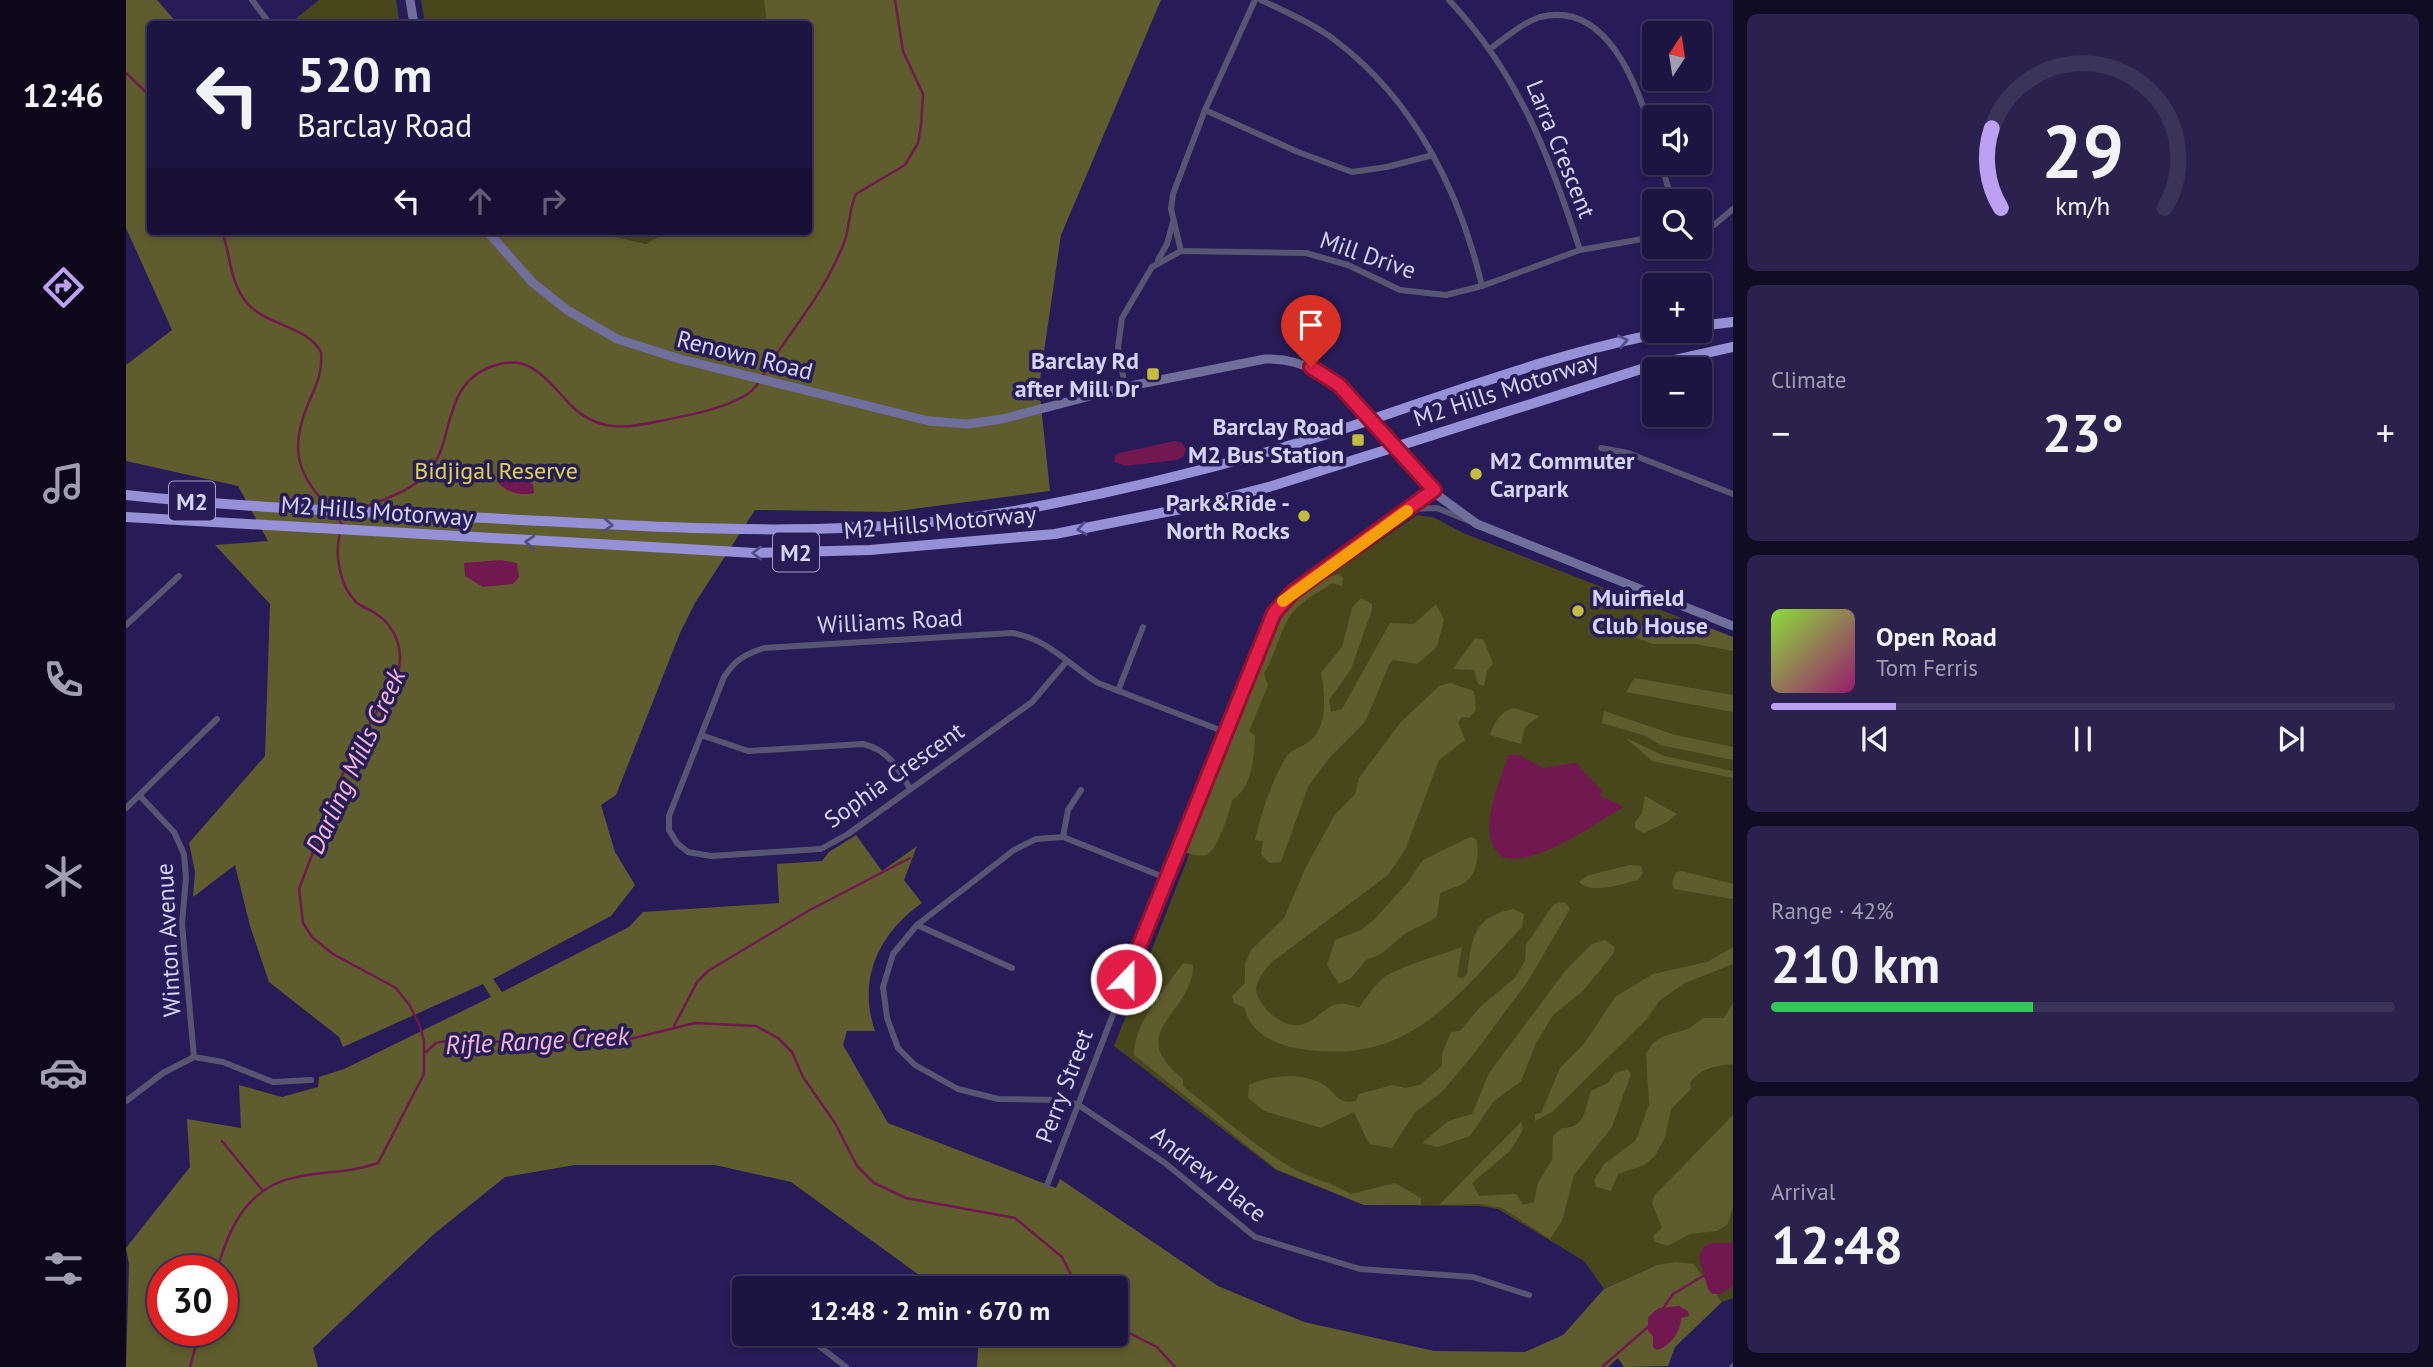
<!DOCTYPE html>
<meta charset="utf-8">
<style>
:root{--surface:#1d1541;--page:#2a224c;--text:#f1f3f6;--muted:#a09fb1;--line:#3b345a;--accent:#bca0f2}
body{margin:0;font-family:"PT Sans",sans-serif;background:var(--page);color:var(--text);height:100vh;display:flex;flex-direction:column;font-size:26px;white-space:nowrap}
*{box-sizing:border-box;margin:0}
p{font-size:23px;color:var(--muted)}
.icon{flex:none;width:38px;height:38px;fill:none;stroke:currentColor;stroke-width:2;stroke-linecap:round;stroke-linejoin:round}
.map{position:relative;flex:1;overflow:hidden}
.sheet{display:flex;flex-direction:column;gap:14px;padding:14px;background:#100c24;width:700px}
.sheet>*{flex:none}
.banner{position:absolute;left:21px;top:21px;width:665px;height:214px;border-radius:7px;box-shadow:0 4px 10px #0003,0 0 0 2px var(--line);background:#1d1541;color:var(--text);overflow:hidden}
.needle{width:46px;rotate:12deg}
.controls{position:absolute;left:1516px;top:21px;display:grid;gap:14px}
.controls a{display:grid;place-items:center;width:70px;height:70px;border-radius:7px;background:var(--surface);box-shadow:0 4px 10px #0003,0 0 0 2px var(--line);font-size:35px}
.speed{position:absolute;left:21px;top:1255px;display:flex;gap:14px;font-size:35px;font-weight:700;text-align:center}
.speed>*{display:grid;place-content:center;width:91px;height:91px;border-radius:50%;background:var(--surface);box-shadow:0 4px 10px #0003,0 0 0 2px var(--line);line-height:1}
.speed .limit{border:10px solid #d22;background:#fff;color:#111}
.pin{position:absolute;display:grid;place-items:center;width:60px;height:60px;color:#fff;margin:-72px -30px;border-radius:50% 50% 50% 0;rotate:-45deg;box-shadow:0 0 7px #0007}
.pin .icon{rotate:45deg}
.me{position:absolute;width:77px;margin:-38px;rotate:22deg;stroke-linejoin:round;filter:drop-shadow(0 0 5px #0008)}
.turn{display:flex;align-items:center;gap:24px;height:147px;padding:0 35px;font-size:32px}
.turn .icon{width:91px;height:91px;stroke-width:2.5}
.turn b{display:block;font-size:49px;line-height:60px}
.lanes{display:flex;align-items:center;height:66px;padding:0 35px;background:#0003;justify-content:center;gap:35px;direction:ltr}
.lanes .off{opacity:.35}
.big{font-size:52px;font-weight:700;line-height:1.1}
.sheet .card{flex:1;display:flex;flex-direction:column;justify-content:center;gap:10px;min-width:0;padding:0 24px;border-radius:10px;background:var(--page)}
.sheet .dial{align-items:center;gap:0}
.dial svg{height:182px;overflow:visible;fill:none;stroke:var(--line);stroke-width:7;stroke-linecap:round;text-anchor:middle}
.dial text{fill:var(--text);stroke:none}
.song{display:flex;align-items:center;gap:21px}
.cover{width:84px;height:84px;border-radius:10px;background:linear-gradient(135deg,hsl(90 70% 55%),hsl(320 70% 35%))}
.played{height:7px;border-radius:4px;background:linear-gradient(90deg,var(--accent) 20%,var(--line) 20%)}
.keys{display:flex;justify-content:space-around;direction:ltr}
.heat{display:flex;justify-content:space-between;align-items:center;font-size:38px;direction:ltr}
.charge{height:10px;border-radius:5px;background:linear-gradient(90deg,#34c759 42%,var(--line) 0)}
.trip{position:absolute;left:606px;top:1276px;width:396px;height:70px;border-radius:7px;background:var(--surface);box-shadow:0 4px 10px #0003,0 0 0 2px var(--line);font-weight:700;line-height:70px;text-align:center}
main{display:flex;flex:1;min-height:0}
.dock{display:flex;flex-direction:column;width:126px;justify-content:space-around;align-items:center;background:#0c081a;color:var(--muted)}
.dock .icon{width:49px;height:49px}
.dock .active{color:var(--accent)}
.dock b{font-size:32px;color:var(--text)}
.map>svg:first-child{display:block}
</style>
<main>
<nav class="dock">
<b>12:46</b>
<svg class="icon active" aria-label="directions" viewBox="0 0 24 24"><path d="M12 3l9 9-9 9-9-9zM9 14v-3h6M13 9l2 2-2 2"/></svg>
<svg class="icon" aria-label="music" viewBox="0 0 24 24"><path d="M9 18V5l10-2v13"/><circle cx="6" cy="18" r="3"/><circle cx="16" cy="16" r="3"/></svg>
<svg class="icon" aria-label="phone" viewBox="0 0 24 24"><path d="M5 4h4l2 5-3 2q2 4 5 5l2-3 5 2v4C11 20 4 13 5 4z"/></svg>
<svg class="icon" aria-label="climate" viewBox="0 0 24 24"><path d="M12 3v18M4 7l16 10M4 17L20 7"/></svg>
<svg class="icon" aria-label="car" viewBox="0 0 24 24"><path d="M5 17H2v-5l4-1 3-4h7l3 4 3 1v5h-3M9 17h6M6 11h13"/><circle cx="7" cy="17" r="2"/><circle cx="17" cy="17" r="2"/></svg>
<svg class="icon" aria-label="filters" viewBox="0 0 24 24"><path d="M4 7h16M4 17h16"/><circle cx="9" cy="7" r="2"/><circle cx="15" cy="17" r="2"/></svg>
</nav>
<div class="map">
<svg width="1607" height="1367" viewBox="0 0 1607 1367">
<rect width="100%" height="100%" fill="#271c57"/>
<g fill="#48471c">
<polygon points="193,0 270,0 274,24 163,24"/>
<polygon points="295,0 676,0 679,24 299,24"/>
<polygon points="378,231 589,231 558,247"/>
<polygon points="1291,515 1309,518 1337,533 1607,638 1607,1298 1596,1302 1568,1264 1531,1265 1478,1289 1458,1261 1372,1209 1353,1206 1238,1205 1150,1170 988,1046 1158,613 1176,595"/>
</g>
<g fill="#5f5d2d" fill-rule="evenodd">
<path d="M0,0H31L52,24H24V231H462L520,244L543,231H682V24H641L638,0H1035L935,235L913,386L924,491L764,512L629,510L569,603L554,633L490,795L475,805L489,852L509,885L485,916L367,979L376,992L503,927L517,912L653,903L651,864L696,861L703,852L730,835L756,871L791,846L778,880L796,903C753,933 731,979 749,1031H721L717,1045L762,1123L930,1188L934,1179L1092,1286L1178,1322L1308,1351L1399,1352L1437,1335L1478,1289L1531,1265L1549,1262L1568,1264L1596,1302L1549,1347L1542,1366L1498,1367L1492,1358L1482,1367H851L853,1334H989V1288H811L665,1182L589,1165H449L379,1177L308,1234L187,1348L192,1367H0L3,1264L0,1248L64,1167L61,1119L115,1128L113,1085L156,1097L192,1087L193,1077L218,1069L365,997L357,984L217,1047L213,1037L143,982L124,926L109,865L67,897L69,872L63,843L139,756L144,604L89,545L142,541L112,486L0,461V365L46,330L0,228ZM37,1270H96V1330H37Z"/>
<path d="M1213,574L1217,578L1216,586L1206,583C1194,592 1175,601 1166,613C1153,631 1150,655 1138,673L1142,685L1123,731L1129,736C1128,758 1126,788 1106,800C1104,812 1091,851 1080,855C1073,857 1064,854 1057,852L1150,624C1166,602 1186,581 1213,574Z"/>
<path d="M1235,598L1246,604V610L1225,669L1203,700L1205,712L1216,709L1264,623L1288,624L1310,604L1318,620L1311,647L1291,664L1267,660L1263,665L1239,722L1203,758L1182,787L1155,862L1143,863L1135,854L1137,841L1129,840C1135,813 1145,783 1159,759C1164,749 1177,747 1185,740C1202,726 1199,693 1195,673L1216,647L1226,608Z"/>
<path d="M1496,618L1520,627C1553,614 1576,624 1607,637V651L1570,644H1527L1487,629L1489,620Z"/>
<polygon points="1349,638 1358,640 1367,664 1361,671 1358,686 1352,684 1348,670 1327,669"/>
<polygon points="1508,678 1607,695 1607,712 1500,692"/>
<path d="M1324,683L1348,691L1350,710L1343,718L1336,717L1332,722L1339,740L1313,760L1279,850L1262,875L1146,962C1140,969 1130,979 1130,990C1132,1006 1157,1029 1174,1025C1199,1019 1200,994 1233,1008C1239,999 1246,989 1254,981C1268,967 1316,955 1336,947L1331,977L1337,978L1341,974C1346,938 1347,917 1387,909L1398,914L1396,927C1324,1003 1281,1070 1164,1047C1144,1042 1122,1029 1119,1008L1108,1003L1106,996L1119,983V964L1125,950L1158,918L1179,869L1208,816L1229,794L1233,778L1275,722L1313,686Z"/>
<path d="M1388,708L1413,716L1399,727L1395,744L1364,735C1368,722 1375,711 1388,708Z"/>
<polygon points="1478,711 1549,735 1607,747 1607,760 1534,745 1520,736 1476,723"/>
<polygon points="1500,738 1538,756 1607,771 1607,778 1526,761"/>
<polygon points="1519,796 1551,814 1541,822 1518,833 1509,828 1509,822 1516,813"/>
<path d="M1344,837L1350,839C1354,854 1352,877 1335,885C1328,888 1321,889 1314,894L1311,916C1302,924 1292,926 1282,932C1267,941 1259,956 1241,959L1225,978L1213,984L1201,965L1209,940L1235,930L1248,920L1282,882L1297,860Z"/>
<path d="M1504,865L1515,866L1517,873L1512,880C1495,884 1467,895 1453,882L1463,875Z"/>
<polygon points="1555,871 1607,884 1607,899 1548,889 1546,883 1550,872"/>
<path d="M1433,902L1440,903L1444,909L1402,981L1350,1051L1316,1092L1289,1112L1266,1148L1243,1144L1228,1112L1195,1128L1138,1111L1122,1098L1123,1085C1144,1075 1177,1072 1198,1085C1210,1093 1212,1105 1230,1101L1233,1094L1266,1085L1279,1088L1294,1085L1316,1066V1054L1325,1032L1334,1031L1354,1007L1389,978L1399,961L1400,945L1427,905Z"/>
<polygon points="1479,940 1489,947 1487,954 1457,991 1427,1015 1410,1043 1395,1081 1368,1101 1344,1136 1312,1147 1296,1143 1322,1121 1346,1114 1363,1073 1439,971 1466,944"/>
<polygon points="1607,947 1607,964 1559,983 1534,1000 1521,1019 1426,1112 1409,1121 1409,1114 1415,1113 1434,1068 1458,1044 1489,997 1527,974 1581,962"/>
<path d="M1057,963L1067,965C1068,1013 996,1031 1057,1079V1086C1092,1114 1127,1145 1166,1168C1185,1179 1206,1182 1225,1194L1269,1183L1295,1198V1205H1238L1150,1169L1008,1055C1008,1022 1039,989 1057,963Z"/>
<path d="M1607,1003V1064C1590,1066 1574,1068 1564,1083L1565,1089L1545,1109L1539,1137L1529,1156L1518,1165L1492,1174L1485,1191L1470,1187L1468,1180L1478,1164L1509,1141L1512,1135L1523,1104L1520,1054L1526,1044L1538,1036L1562,1029L1577,1018H1598Z"/>
<path d="M1502,1069L1505,1074L1486,1127L1448,1175L1436,1221L1424,1239L1376,1208L1353,1204L1313,1205L1395,1122L1397,1130L1384,1151L1346,1183L1353,1196L1390,1194L1397,1205L1408,1202L1412,1183L1426,1160L1427,1136L1436,1128C1460,1129 1459,1107 1465,1091L1482,1083L1489,1073Z"/>
<polygon points="1607,1115 1607,1207 1602,1224 1591,1231 1564,1234 1542,1246 1529,1242 1527,1236 1536,1228 1526,1203 1528,1196"/>
</g>
<g fill="#711850">
<polygon points="1049,441 1056,443 1060,449 1058,456 1051,460 1000,466 988,462 989,456 993,453"/>
<path d="M376,469L407,484L408,493C395,497 379,492 371,481Z"/>
<polygon points="375,560 391,563 393,577 387,584 357,587 339,576 338,563"/>
<path d="M1382,755H1393L1417,768L1450,763L1475,790L1474,796L1498,807C1471,822 1409,868 1376,857C1348,835 1374,783 1382,755Z"/>
<polygon points="1588,1243 1607,1243 1607,1286 1595,1294 1586,1294 1582,1289 1573,1257 1578,1246"/>
<path d="M1553,1306L1562,1311L1563,1316L1555,1318C1555,1331 1544,1347 1531,1350L1527,1347V1336L1522,1331V1317L1533,1308Z"/>
</g>
<g fill="none" stroke-linecap="round" stroke-linejoin="round">
<g stroke="#711850" stroke-width="2.5">
<polyline points="0,73 24,96"/>
<path d="M96,231C105,256 103,280 120,302C140,326 180,325 195,352C197,372 190,386 182,404C164,447 170,474 202,506"/>
<path d="M236,508C260,498 287,491 304,470C329,440 315,384 367,366C409,351 425,388 450,410C476,432 502,428 534,421C562,415 595,410 620,395C633,387 637,374 645,362C672,322 702,286 719,240C724,225 723,209 730,194L779,165L792,143L795,126L797,94L777,51L769,0"/>
<polyline points="209,514 217,526"/>
<polyline points="548,1026 571,982 582,971 682,911 784,858"/>
<polyline points="300,1052 310,1043 332,1039 413,1044 504,1039 569,1023 630,1026 652,1038 666,1052 677,1077 709,1123 731,1166 748,1183 780,1198 889,1218 936,1257 952,1288"/>
<polyline points="96,1141 137,1191"/>
<path d="M91,1270C103,1227 122,1186 171,1177C198,1171 225,1173 252,1163L298,1074V1041L294,1026L284,1006L270,988L207,954L186,937L177,923L173,889L219,768L271,676C279,652 271,627 249,613C243,609 235,607 230,602C214,586 208,554 214,534"/>
<polyline points="27,1301 37,1301"/>
<polyline points="1536,1310 1547,1294 1582,1273"/>
<polyline points="989,1326 1031,1347 1049,1367"/>
<polyline points="64,1367 74,1330"/>
<polyline points="1476,1367 1523,1326"/>
</g>
<g stroke="#575572" stroke-width="6">
<polyline points="126,0 144,24"/>
<path d="M1135,0C1160,12 1188,24 1210,41C1289,101 1334,192 1356,286"/>
<path d="M1323,0C1393,75 1423,154 1454,250"/>
<path d="M1364,49C1379,38 1396,23 1414,17C1483,0 1511,88 1528,137"/>
<polyline points="1079,110 1172,152 1226,172 1261,167 1307,155"/>
<polyline points="1535,163 1546,201"/>
<polyline points="1573,228 1588,225 1607,209"/>
<polyline points="1055,251 1045,209 1047,194 1079,110 1129,0"/>
<polyline points="1032,260 1041,244 1047,222"/>
<polyline points="999,387 992,347 996,318 1026,267 1055,251 1180,253 1222,265 1274,290 1320,295 1356,286 1454,250 1528,237"/>
<polyline points="1475,448 1502,453 1607,494"/>
<polyline points="1286,509 1311,508 1343,521"/>
<polyline points="0,625 53,576"/>
<path d="M941,661L906,702L722,834L695,849L585,856L562,852L551,843L543,830V816L598,677C609,660 619,654 638,648L886,633C923,639 942,665 972,683L1099,732"/>
<polyline points="992,691 1017,627"/>
<path d="M575,735L622,751L737,744C762,750 771,766 783,787"/>
<polyline points="14,796 48,832 58,854 60,878 56,924 68,1057"/>
<polyline points="0,808 91,719"/>
<polyline points="937,837 942,810 955,790"/>
<polyline points="1040,878 937,837 910,839 888,850 791,925 767,954 757,987 761,1018 772,1048 789,1065 832,1089 872,1099 931,1100 951,1104 1039,1163 1129,1237 1234,1269 1347,1277 1403,1295"/>
<polyline points="791,925 886,968"/>
<polyline points="0,1101 37,1073 68,1057 97,1062 147,1082 185,1080"/>
<polyline points="921,1185 1040,878 1148,613 1167,592 1308,490"/>
<polyline points="678,1334 720,1367"/>
<polyline points="1606,1367 1607,1366"/>
</g>
<g stroke="#706e9b" stroke-width="9">
<polyline points="284,0 288,24"/>
<path d="M361,231L406,282L441,310L491,339L554,359L803,421L842,424L876,419L999,387L1139,359C1181,358 1208,379 1235,408"/>
<polyline points="1279,457 1314,497 1351,524 1607,626"/>
</g>
<g stroke="#9691d7" stroke-width="10">
<polyline points="1573,326 1607,322"/>
<path d="M0,495C126,509 253,512 379,519C553,528 726,541 899,509C1005,489 1111,463 1214,430C1324,394 1433,351 1547,331"/>
<polyline points="0,517 629,553 744,550 929,534 1065,507 1146,486 1531,364 1607,347"/>
</g>
<polyline stroke="#706e9b" stroke-width="9" points="1235,408 1279,457"/>
</g>
<defs><path id="oneway-chevron" d="M-2-3.5L2.5 0L-2 3.5" fill="none" stroke-width="1.6" stroke-linecap="round" stroke-linejoin="round" transform="scale(1.75)"/></defs>
<g stroke="#534b8a">
<use href="#oneway-chevron" transform="translate(1497 341) rotate(-12)"/>
<use href="#oneway-chevron" transform="translate(482 525) rotate(4)"/>
<use href="#oneway-chevron" transform="translate(956 529) rotate(170)"/>
<use href="#oneway-chevron" transform="translate(404 542) rotate(-176)"/>
<use href="#oneway-chevron" transform="translate(631 553) rotate(180)"/>
</g>
<g fill="none" stroke-linecap="round" stroke-linejoin="round">
<g stroke="#92132f" stroke-width="18">
<polyline id="route" points="1000,979 1148,613 1167,592 1308,490 1213,385 1185,367"/>
</g>
<use href="#route" stroke="#e11d48" stroke-width="12"/>
<polyline stroke="#f59e0b" stroke-width="12" points="1157,601 1281,511"/>
</g>
<g fill="#c2bd3f" stroke="#271c57" stroke-width="2.5">
<rect x="1020" y="367" width="14" height="14" rx="3.5"/>
<rect x="1225" y="433" width="14" height="14" rx="3.5"/>
<circle cx="1350" cy="474" r="7"/>
<circle cx="1178" cy="516" r="7"/>
<circle cx="1452" cy="611" r="7"/>
</g>
<g text-anchor="middle" dominant-baseline="central" stroke-width="7" stroke-linejoin="round" paint-order="stroke">
<g fill="#271c57" stroke="#a19dc8" stroke-width="2">
<rect x="43" y="481.5" width="46" height="39" rx="5"/>
<rect x="647" y="532.5" width="46" height="39" rx="5"/>
</g>
<g font-size="23" font-weight="bold" fill="#d5d4f9">
<text x="66" y="501">M2</text>
<text x="670" y="552">M2</text>
</g>
<g font-size="24" fill="#d5d4f9" stroke="#271c57">
<text transform="translate(1435 149) rotate(68)">Larra Crescent</text>
<text transform="translate(1242 255) rotate(19)">Mill Drive</text>
<text transform="translate(619 355) rotate(14)">Renown Road</text>
<text transform="translate(1380 389) rotate(-18)">M2 Hills Motorway</text>
<text transform="translate(251 511) rotate(4)">M2 Hills Motorway</text>
<text transform="translate(814 522) rotate(-5)">M2 Hills Motorway</text>
<text transform="translate(764 621) rotate(-3)">Williams Road</text>
<text transform="translate(768 775) rotate(-35)">Sophia Crescent</text>
<text transform="translate(42 940) rotate(-93)">Winton Avenue</text>
<text transform="translate(938 1086) rotate(-69)">Perry Street</text>
<text transform="translate(1083 1174) rotate(38)">Andrew Place</text>
</g>
<g font-size="24" font-weight="bold" fill="#d5d4f9" stroke="#271c57" text-anchor="end">
<text x="1013" y="360">Barclay Rd<tspan x="1013" dy="28">after Mill Dr</tspan></text>
<text x="1218" y="426">Barclay Road<tspan x="1218" dy="28">M2 Bus Station</tspan></text>
<text x="1364" y="460" text-anchor="start">M2 Commuter<tspan x="1364" dy="28">Carpark</tspan></text>
<text x="1164" y="502">Park&amp;Ride -<tspan x="1164" dy="28">North Rocks</tspan></text>
<text x="1466" y="597" text-anchor="start">Muirfield<tspan x="1466" dy="28">Club House</tspan></text>
</g>
<g font-size="24" fill="#ddd747" stroke="#271c57">
<text x="370" y="470">Bidjigal Reserve</text>
</g>
<g font-size="26" font-style="italic" fill="#f5b8d7" stroke="#271c57">
<text transform="translate(229 761) rotate(-65)">Darling Mills Creek</text>
<text transform="translate(411 1040) rotate(-3)">Rifle Range Creek</text>
</g>
</g>
</svg>
<div class="controls">
<a><svg class="needle" viewBox="-14 -14 28 28"><path d="M0-13l5 13h-10z" fill="#e53935"/><path d="M0 13l5-13h-10z" fill="#a09fb1"/></svg></a>
<a><svg class="icon" aria-label="sound" viewBox="0 0 24 24"><path d="M4 9h4l5-4v14l-5-4H4zM17 9q2 3 0 6"/></svg></a>
<a><svg class="icon" aria-label="search" viewBox="0 0 24 24"><circle cx="10" cy="10" r="6"/><path d="M15 15l6 6"/></svg></a>
<a>+</a>
<a>−</a>
</div>
<div class="speed"><div class="limit">30</div></div>
<div class="pin" style="left:1185px;top:367px;background:#d93025"><svg class="icon" aria-label="arrive" viewBox="0 0 24 24"><path d="M6 21V4h12l-3 4 3 4H6"/></svg></div>
<svg class="me" style="left:1000px;top:979px" viewBox="-20 -20 40 40"><circle r="17" fill="#e11d48" stroke="#fff" stroke-width="3"/><path d="M0-11L8 9 0 5-8 9z" fill="#fff"/></svg>
<div class="trip">12:48 · 2 min · 670 m</div>
<div class="banner">
<div class="turn"><svg class="icon" aria-label="left" viewBox="0 0 24 24"><path d="M17 20v-9H6M10 6l-5 5 5 5"/></svg><div><b>520 m</b>Barclay Road</div></div>
<div class="lanes"><svg class="icon" aria-label="left" viewBox="0 0 24 24"><path d="M17 20v-9H6M10 6l-5 5 5 5"/></svg><svg class="icon off" aria-label="ahead" viewBox="0 0 24 24"><path d="M12 20V5M6 11l6-6 6 6"/></svg><svg class="icon off" aria-label="right" viewBox="0 0 24 24"><path d="M7 20v-9h11M14 6l5 5-5 5"/></svg></div>
</div>
</div>
<section class="sheet">
<div class="card dial"><svg viewBox="0 0 100 80">
<path d="M14 69A42 42 0 1 1 86 69"/>
<path d="M14 69A42 42 0 0 1 10 34" stroke="#bca0f2"/>
<text x="50" y="56" font-size="32" font-weight="700">29</text>
<text x="50" y="72" font-size="11">km/h</text>
</svg></div>
<div class="card"><p>Climate</p>
<div class="heat"><a>−</a><b class="big">23°</b><a>+</a></div>
</div>
<div class="card">
<div class="song"><i class="cover"></i><div><b>Open Road</b><p>Tom Ferris</p></div></div>
<div class="played"></div>
<div class="keys"><svg class="icon" aria-label="previous" viewBox="0 0 24 24"><path d="M18 5L8 12l10 7zM5 5v14"/></svg><svg class="icon" aria-label="pause" viewBox="0 0 24 24"><path d="M8 5v14M16 5v14"/></svg><svg class="icon" aria-label="next" viewBox="0 0 24 24"><path d="M6 5l10 7-10 7zM19 5v14"/></svg></div>
</div>
<div class="card"><p>Range · 42%</p><b class="big">210 km</b><div class="charge"></div></div>
<div class="card"><p>Arrival</p><b class="big">12:48</b></div>
</section>
</main>
